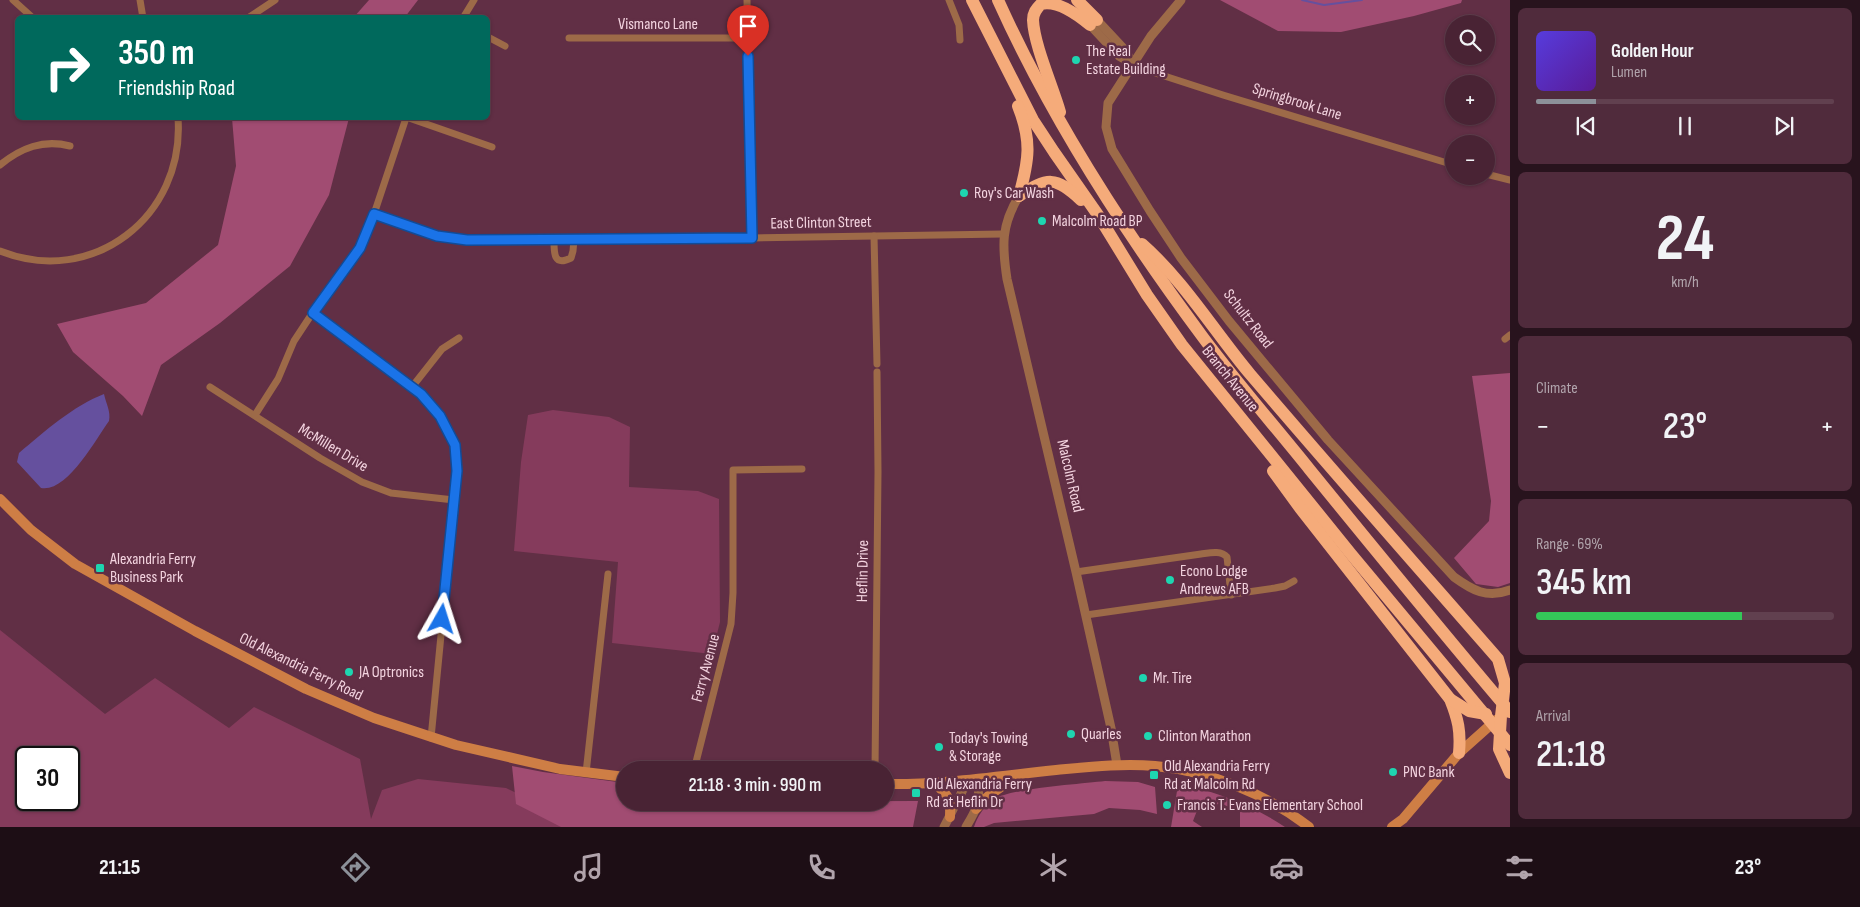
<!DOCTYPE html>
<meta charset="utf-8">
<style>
:root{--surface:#492334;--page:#502b3c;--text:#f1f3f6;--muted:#b1a4ac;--line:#61404f;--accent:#8c9099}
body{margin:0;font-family:"Sofia Sans Condensed",sans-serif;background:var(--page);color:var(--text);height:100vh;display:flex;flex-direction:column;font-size:19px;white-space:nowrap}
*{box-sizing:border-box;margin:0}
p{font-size:16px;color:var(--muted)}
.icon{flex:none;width:28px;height:28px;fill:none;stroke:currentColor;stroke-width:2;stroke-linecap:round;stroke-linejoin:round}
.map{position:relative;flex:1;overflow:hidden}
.sheet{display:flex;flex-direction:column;gap:8px;padding:8px;background:#28131d;width:350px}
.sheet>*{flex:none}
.top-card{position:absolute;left:15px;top:15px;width:475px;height:105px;border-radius:8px;box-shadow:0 1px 4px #0004,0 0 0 1px var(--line);background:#00695c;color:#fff;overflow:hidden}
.controls{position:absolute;left:1445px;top:15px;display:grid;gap:10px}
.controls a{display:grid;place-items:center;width:50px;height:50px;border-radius:50%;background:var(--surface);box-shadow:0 1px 4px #0004,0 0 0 1px var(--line);font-size:25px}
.speed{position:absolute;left:15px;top:746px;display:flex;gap:10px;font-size:25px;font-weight:700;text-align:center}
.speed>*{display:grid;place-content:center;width:65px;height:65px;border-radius:50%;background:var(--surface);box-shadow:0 1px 4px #0004,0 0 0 1px var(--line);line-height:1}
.speed .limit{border:2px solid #111;border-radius:8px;background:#fff;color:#111}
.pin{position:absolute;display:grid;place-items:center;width:42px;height:42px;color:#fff;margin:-51px -21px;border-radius:50% 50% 50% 0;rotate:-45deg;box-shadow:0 0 5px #0007}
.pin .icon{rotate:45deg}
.me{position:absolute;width:55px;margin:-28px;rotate:6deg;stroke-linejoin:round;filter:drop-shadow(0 0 4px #0008)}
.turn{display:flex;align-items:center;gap:18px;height:105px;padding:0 20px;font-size:22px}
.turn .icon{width:65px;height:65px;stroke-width:2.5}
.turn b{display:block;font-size:35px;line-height:42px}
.big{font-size:38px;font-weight:600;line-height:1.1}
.sheet .tile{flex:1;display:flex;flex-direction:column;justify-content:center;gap:8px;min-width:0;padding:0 18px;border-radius:8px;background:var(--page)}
.sheet .dial{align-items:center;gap:0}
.dial b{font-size:65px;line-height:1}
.song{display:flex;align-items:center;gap:15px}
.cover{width:60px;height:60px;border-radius:8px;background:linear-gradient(135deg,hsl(250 70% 55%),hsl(270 70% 35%))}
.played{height:5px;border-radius:2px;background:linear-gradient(90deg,var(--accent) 20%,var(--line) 20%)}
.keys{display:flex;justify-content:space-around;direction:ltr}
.heat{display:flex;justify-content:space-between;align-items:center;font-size:28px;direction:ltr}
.charge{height:8px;border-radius:4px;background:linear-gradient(90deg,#34c759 69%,var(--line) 0)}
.trip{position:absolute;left:616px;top:761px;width:278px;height:50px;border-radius:25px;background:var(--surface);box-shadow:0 1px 4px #0004,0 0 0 1px var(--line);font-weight:600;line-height:50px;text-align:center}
.tab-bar{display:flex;height:80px;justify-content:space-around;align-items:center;background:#1d0e15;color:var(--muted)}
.tab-bar .icon{width:35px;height:35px}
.tab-bar .selected{color:var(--accent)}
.tab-bar b{font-size:22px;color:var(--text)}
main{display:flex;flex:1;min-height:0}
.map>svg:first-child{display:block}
</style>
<main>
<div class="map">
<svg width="1510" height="827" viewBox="0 0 1510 827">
<rect width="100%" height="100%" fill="#612f45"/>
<g fill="#853b5c" fill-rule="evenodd">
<polygon points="553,410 609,417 630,427 629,487 698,491 719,499 720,622 712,654 612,643 618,562 514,551 521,462 528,415"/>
<path d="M0,630L105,714L155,678L229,728L254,707L360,759L371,819L382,790L418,779L506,788L588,827H0ZM26,758H69V800H26Z"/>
</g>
<g fill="#a14c72">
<polygon points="369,0 418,0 405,17 354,17"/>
<polygon points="1220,0 1462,0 1461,3 1414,16 1341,32 1278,31"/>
<polygon points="232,118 349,118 329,195 290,266 220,323 161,365 142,416 123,396 73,352 57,324 146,303 218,245 236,166"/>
<polygon points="1510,373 1510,583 1498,587 1476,584 1454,558 1489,521 1491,501 1472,376"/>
<polygon points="512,766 543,772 625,783 625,802 918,801 913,827 561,827 516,804"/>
<path d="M1105,781L1138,782L1155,787L1157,814L1140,810L1109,808L1094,814L994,823L984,827H974C977,817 985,805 994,799C1013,788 1081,784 1105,781Z"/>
<path d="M1184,784C1220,794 1254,806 1285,827H1240V812L1220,803L1208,809L1198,808L1193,821L1202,827H1171L1177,791Z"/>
</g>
<path fill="#65509e" d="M104,394C106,404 111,411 109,421C96,439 67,493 41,488L17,462L19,453C45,431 73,406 104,394Z"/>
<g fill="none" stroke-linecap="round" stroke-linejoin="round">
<polyline stroke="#65509e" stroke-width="2" points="1302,0 1324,5 1362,0"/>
<g stroke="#9d6a48" stroke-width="7">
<polyline points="13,0 33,18"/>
<polyline points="140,0 143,18"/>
<polyline points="747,0 752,238"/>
<polyline points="949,0 959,25 960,40"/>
<polyline points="248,18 275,0"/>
<polyline points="463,18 474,0"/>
<polyline points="488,37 505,46"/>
<polyline points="569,38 747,38"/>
<polyline points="1133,64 1146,70 1223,95 1454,165"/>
<polyline points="409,118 492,147"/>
<path d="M0,165C21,148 43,139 70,146"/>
<polyline points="1486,174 1510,180"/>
<polyline points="374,214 437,236 467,240 752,238 1003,234"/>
<polyline points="874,236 877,364"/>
<path d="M554,239C554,252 553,267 571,258L573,251L574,239"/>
<path d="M0,251C93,288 185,216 178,118"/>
<path d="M313,313C334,328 354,344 374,360C413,390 459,414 457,471L431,738"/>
<polyline points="1505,339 1510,335"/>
<polyline points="210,387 320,458 362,482 391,493 454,500"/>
<polyline points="412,387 442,349 459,338"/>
<polyline points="255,415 278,379 294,341 321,300 360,248 368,232 406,118"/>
<path d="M1076,572L1201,554C1209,553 1221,550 1227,557L1231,595"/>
<polyline points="1086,615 1275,588 1285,586 1294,581"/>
<polyline points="694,770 731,624 733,593 733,470 802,469"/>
<polyline points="875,770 878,472 877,372"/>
<polyline points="586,773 608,574"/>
</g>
<g stroke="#9d6a48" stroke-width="9">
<path d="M1181,0L1151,36L1108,103L1106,127L1112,149L1150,211L1181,258L1229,321L1328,440L1454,577C1472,590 1487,599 1510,590"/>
<polyline points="1097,20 1125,50 1132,62"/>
<polyline points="1090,25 1119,56 1133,64"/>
<path d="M1019,196C1001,225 1002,246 1007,279L1076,572L1111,728L1117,765"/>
<path d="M944,827L968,780L978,788C981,803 973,815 966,827"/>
</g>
<g stroke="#ce7e45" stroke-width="10">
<polyline points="0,499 31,530 75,564 195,631 306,689 374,718 456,745 560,769 625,777"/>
<path d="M933,782C948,795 951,797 950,817"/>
<path d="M885,784C942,785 999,776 1056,770C1088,767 1122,763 1155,766C1209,771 1265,793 1309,827"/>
<path d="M976,809C988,794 1002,785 1019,776"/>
<polyline points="1392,827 1403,819 1459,753 1496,720"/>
</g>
<g stroke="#f5ab7a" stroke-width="12">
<polyline points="972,0 1033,120 1054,152 1098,215 1147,295 1182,345 1351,554 1510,745"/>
<path d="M998,0C1052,120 1124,231 1202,336C1236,382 1274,425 1310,470C1376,551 1442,632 1510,712"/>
<polyline points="1077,0 1097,20"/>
<path d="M1018,106C1032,141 1029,160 1019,196"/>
<path d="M1060,112C1053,87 1034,45 1033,20C1033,13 1036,9 1041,4C1057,0 1078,15 1090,25"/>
<path d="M1019,196C1048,177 1055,176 1081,200"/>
<path d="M1142,244C1184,281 1214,331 1250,374C1332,470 1415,564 1498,659L1505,683L1501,716L1499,749L1510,773"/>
<path d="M1273,471L1300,508L1450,699C1458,719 1461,731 1459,753"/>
<polyline points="1450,699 1469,711 1486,714"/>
</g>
</g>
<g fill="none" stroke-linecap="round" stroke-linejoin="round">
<g stroke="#114b97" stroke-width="12">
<polyline id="route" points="442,619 457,471 455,445 440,416 421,394 313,313 360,248 374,214 437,236 467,240 752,238 748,56"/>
</g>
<use href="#route" stroke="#1a73e8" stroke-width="9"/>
</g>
<g fill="#1ed5b0" stroke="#612f45" stroke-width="2">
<circle cx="1076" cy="60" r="5"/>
<circle cx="964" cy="193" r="5"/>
<circle cx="1042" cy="221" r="5"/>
<rect x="95" y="563" width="10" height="10" rx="2.5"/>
<circle cx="1170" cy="580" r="5"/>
<circle cx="349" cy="672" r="5"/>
<circle cx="1143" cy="678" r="5"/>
<circle cx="1071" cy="734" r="5"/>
<circle cx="1148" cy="736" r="5"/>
<circle cx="939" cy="747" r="5"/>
<circle cx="1393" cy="772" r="5"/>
<rect x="1149" y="770" width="10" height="10" rx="2.5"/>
<rect x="911" y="788" width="10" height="10" rx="2.5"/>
<circle cx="1167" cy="805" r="5"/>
</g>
<g text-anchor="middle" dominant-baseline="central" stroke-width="5" stroke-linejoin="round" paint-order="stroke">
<g font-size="16" fill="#f3d3df" stroke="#612f45">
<text x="658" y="24">Vismanco Lane</text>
<text transform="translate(1297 102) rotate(17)">Springbrook Lane</text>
<text transform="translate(821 223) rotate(-1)">East Clinton Street</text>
<text transform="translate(1248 319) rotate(52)">Schultz Road</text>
<text transform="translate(1230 379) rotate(51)">Branch Avenue</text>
<text transform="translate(333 448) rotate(31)">McMillen Drive</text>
<text transform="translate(1070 476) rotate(77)">Malcolm Road</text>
<text transform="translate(863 571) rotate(-89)">Heflin Drive</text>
<text transform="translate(301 667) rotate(26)">Old Alexandria Ferry Road</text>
<text transform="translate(706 668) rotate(-75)">Ferry Avenue</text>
</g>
<g font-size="16" fill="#f3d3df" stroke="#612f45" text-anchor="start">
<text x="1086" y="51">The Real<tspan x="1086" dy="18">Estate Building</tspan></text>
<text x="974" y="193">Roy's Car Wash</text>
<text x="1052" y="221">Malcolm Road BP</text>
<text x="110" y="559">Alexandria Ferry<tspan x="110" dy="18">Business Park</tspan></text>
<text x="1180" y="571">Econo Lodge<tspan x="1180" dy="18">Andrews AFB</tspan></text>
<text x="359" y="672">JA Optronics</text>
<text x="1153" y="678">Mr. Tire</text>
<text x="1081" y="734">Quarles</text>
<text x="1158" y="736">Clinton Marathon</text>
<text x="949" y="738">Today's Towing<tspan x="949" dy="18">&amp; Storage</tspan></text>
<text x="1164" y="766">Old Alexandria Ferry<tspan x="1164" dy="18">Rd at Malcolm Rd</tspan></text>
<text x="1403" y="772">PNC Bank</text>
<text x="926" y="784">Old Alexandria Ferry<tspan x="926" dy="18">Rd at Heflin Dr</tspan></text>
<text x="1177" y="805">Francis T. Evans Elementary School</text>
</g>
</g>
</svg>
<div class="controls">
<a><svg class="icon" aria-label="search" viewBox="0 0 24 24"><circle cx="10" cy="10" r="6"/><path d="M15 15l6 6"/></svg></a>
<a>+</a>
<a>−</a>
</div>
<div class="speed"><div class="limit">30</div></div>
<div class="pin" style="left:748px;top:56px;background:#d93025"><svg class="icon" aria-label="arrive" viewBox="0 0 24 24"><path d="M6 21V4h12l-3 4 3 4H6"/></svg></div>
<svg class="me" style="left:442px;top:619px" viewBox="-20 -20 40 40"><path d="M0-17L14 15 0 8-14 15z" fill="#1a73e8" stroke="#fff" stroke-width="4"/></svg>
<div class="trip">21:18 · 3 min · 990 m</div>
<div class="top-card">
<div class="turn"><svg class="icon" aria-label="right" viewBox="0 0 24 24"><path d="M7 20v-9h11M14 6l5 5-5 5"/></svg><div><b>350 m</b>Friendship Road</div></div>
</div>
</div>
<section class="sheet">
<div class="tile">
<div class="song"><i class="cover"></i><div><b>Golden Hour</b><p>Lumen</p></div></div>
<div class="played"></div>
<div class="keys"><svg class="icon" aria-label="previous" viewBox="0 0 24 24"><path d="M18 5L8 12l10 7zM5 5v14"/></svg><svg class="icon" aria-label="pause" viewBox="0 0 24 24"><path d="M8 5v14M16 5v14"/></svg><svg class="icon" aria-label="next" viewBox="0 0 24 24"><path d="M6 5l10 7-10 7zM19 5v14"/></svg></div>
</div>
<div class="tile dial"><b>24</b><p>km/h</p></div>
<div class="tile"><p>Climate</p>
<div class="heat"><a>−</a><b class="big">23°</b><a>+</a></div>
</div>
<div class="tile"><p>Range · 69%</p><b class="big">345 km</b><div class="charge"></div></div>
<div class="tile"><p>Arrival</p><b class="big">21:18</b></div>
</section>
</main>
<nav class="tab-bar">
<b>21:15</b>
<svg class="icon selected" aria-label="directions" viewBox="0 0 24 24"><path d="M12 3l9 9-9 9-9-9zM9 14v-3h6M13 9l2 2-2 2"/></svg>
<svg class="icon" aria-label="music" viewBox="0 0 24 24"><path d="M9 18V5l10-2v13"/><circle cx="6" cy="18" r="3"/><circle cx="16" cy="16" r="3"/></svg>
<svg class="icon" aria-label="phone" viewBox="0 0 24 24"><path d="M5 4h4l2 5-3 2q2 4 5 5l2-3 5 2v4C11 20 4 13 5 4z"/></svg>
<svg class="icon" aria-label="climate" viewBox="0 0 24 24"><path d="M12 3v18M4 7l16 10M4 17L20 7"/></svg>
<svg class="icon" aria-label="car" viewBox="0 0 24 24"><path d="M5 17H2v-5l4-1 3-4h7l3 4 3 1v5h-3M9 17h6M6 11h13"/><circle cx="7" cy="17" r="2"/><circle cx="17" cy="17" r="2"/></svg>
<svg class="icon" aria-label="filters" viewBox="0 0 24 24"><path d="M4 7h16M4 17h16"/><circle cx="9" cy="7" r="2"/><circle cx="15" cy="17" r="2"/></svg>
<b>23°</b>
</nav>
